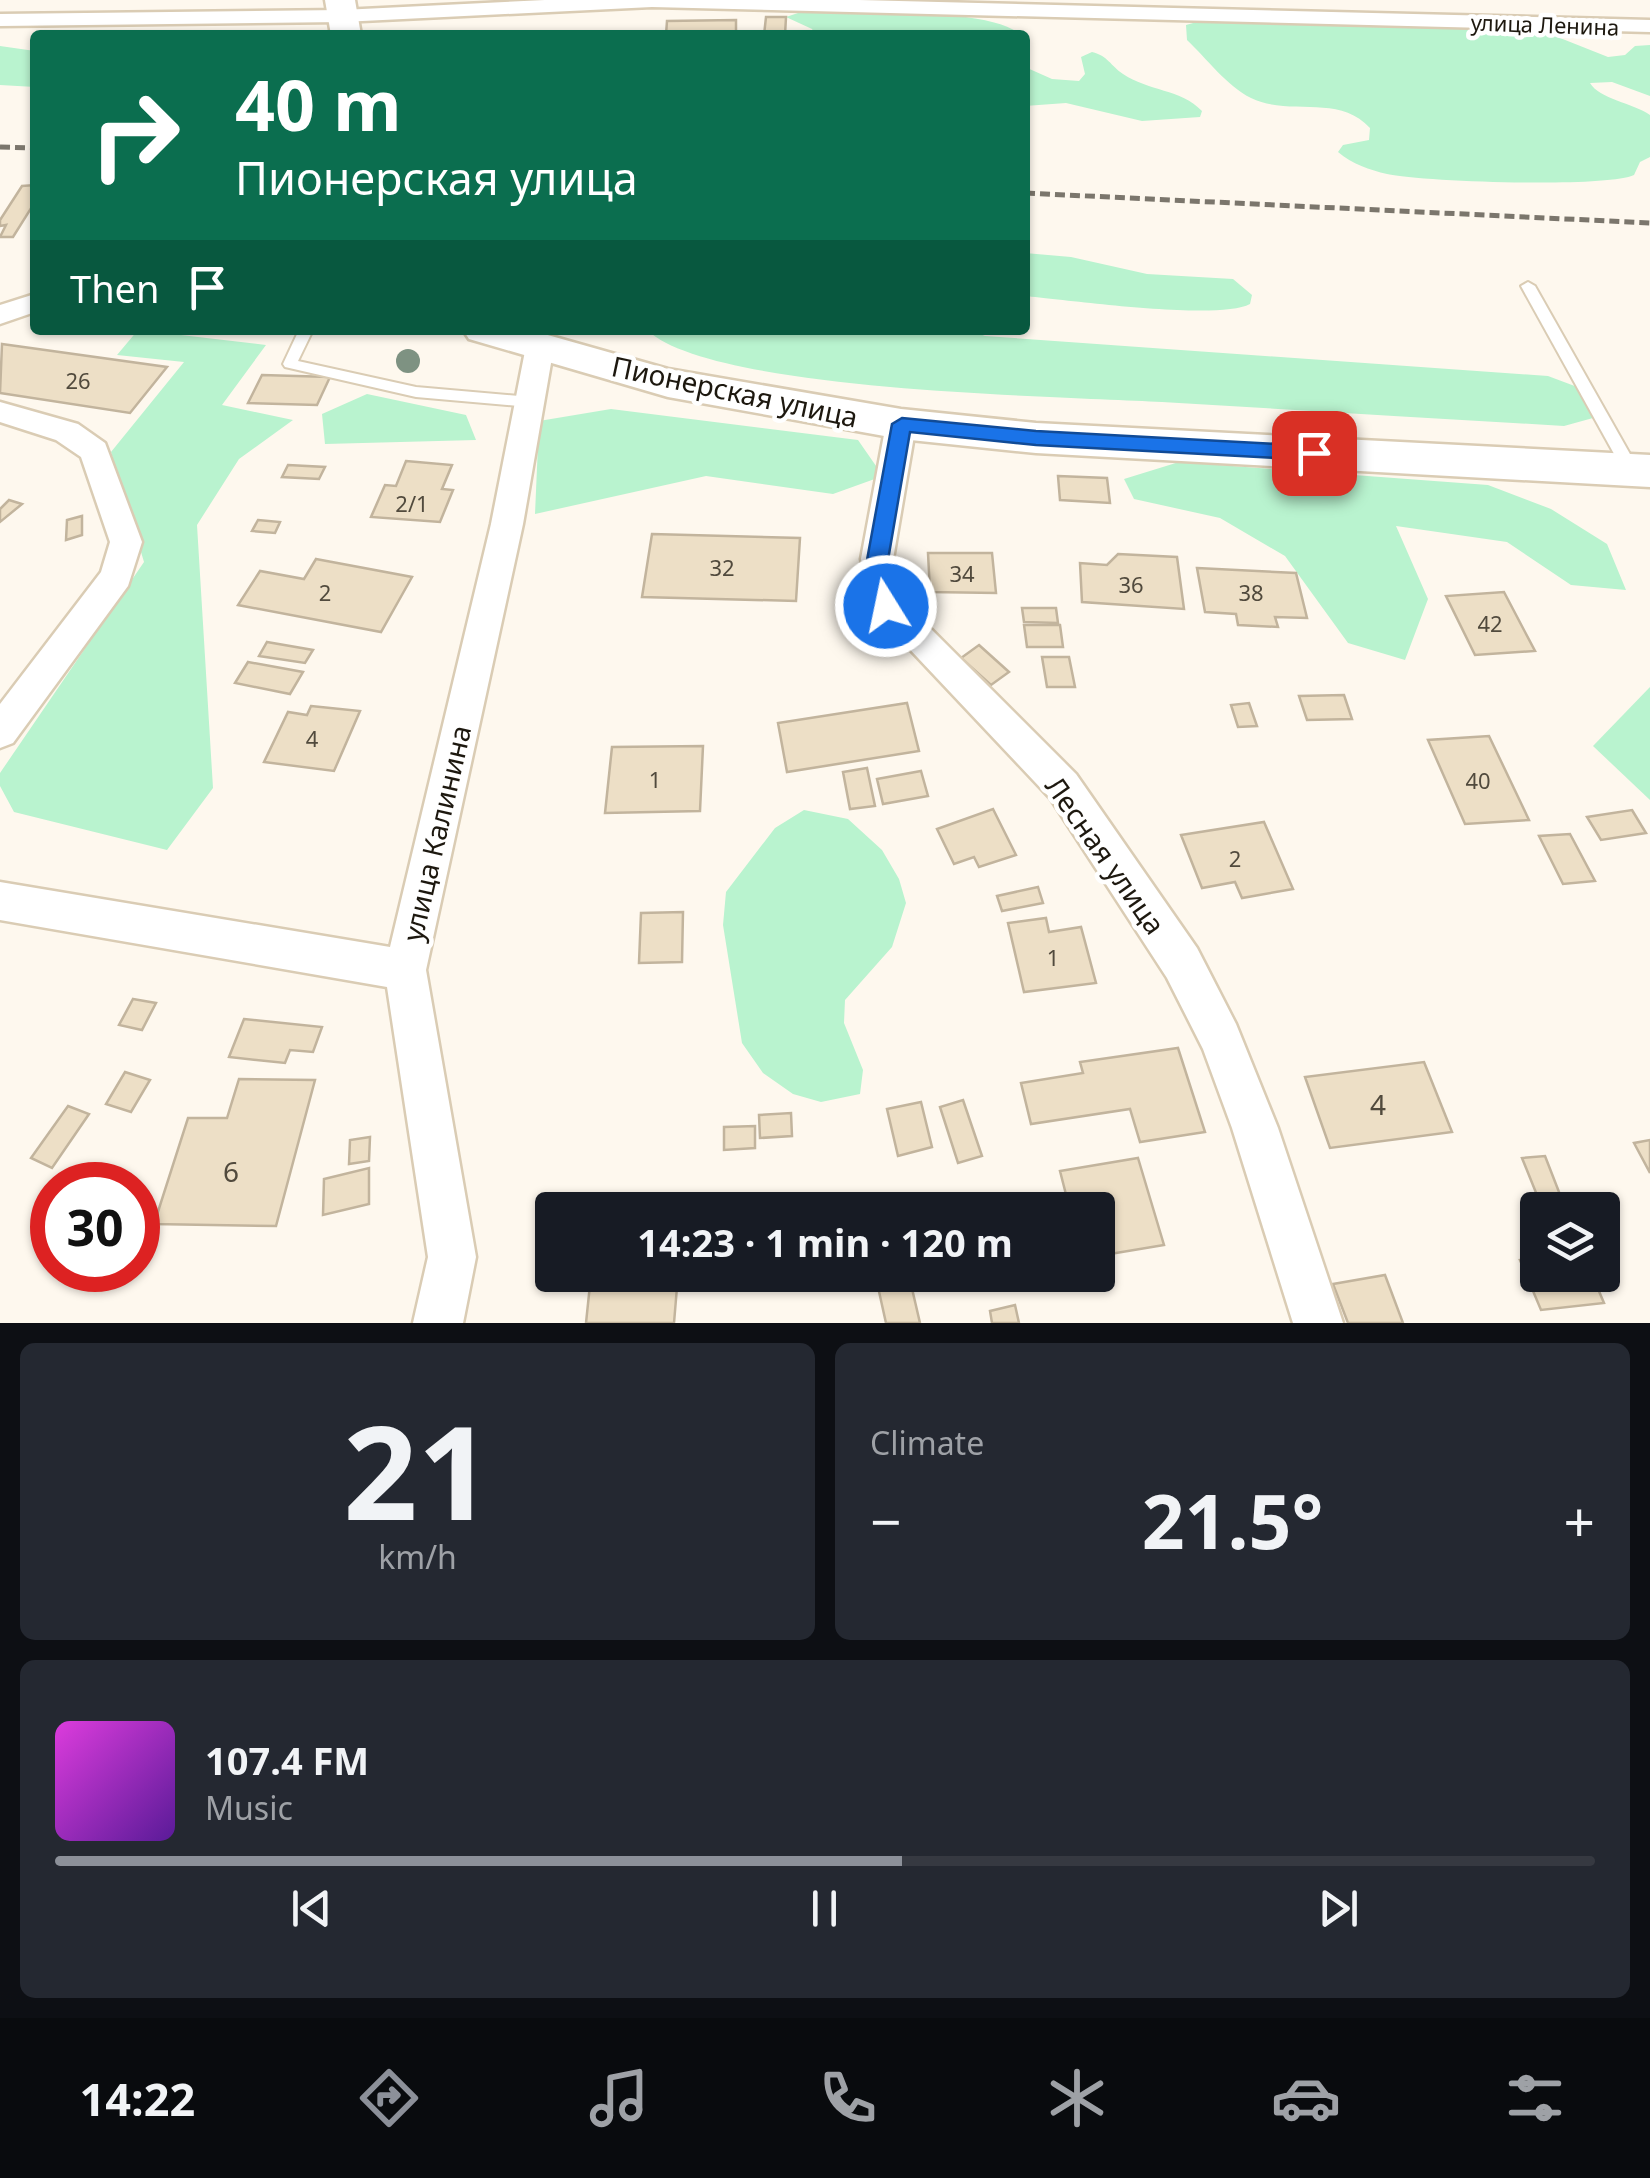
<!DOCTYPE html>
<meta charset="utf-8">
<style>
:root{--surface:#171b24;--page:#242831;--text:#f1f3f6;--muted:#9ea1a6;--line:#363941;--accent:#8c9099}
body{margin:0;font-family:"Noto Sans",sans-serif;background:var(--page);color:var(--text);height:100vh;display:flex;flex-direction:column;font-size:38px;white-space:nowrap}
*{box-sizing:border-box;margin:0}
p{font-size:32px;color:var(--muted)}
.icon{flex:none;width:55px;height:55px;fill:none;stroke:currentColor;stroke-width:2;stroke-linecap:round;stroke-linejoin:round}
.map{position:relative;height:1323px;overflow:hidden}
.side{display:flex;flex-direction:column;gap:20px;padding:20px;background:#0d0f14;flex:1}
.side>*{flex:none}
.banner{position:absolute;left:30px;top:30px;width:1000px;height:305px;border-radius:10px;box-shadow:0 2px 8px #0004;background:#0b6e4f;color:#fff;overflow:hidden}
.buttons{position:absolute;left:1520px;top:1192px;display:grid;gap:20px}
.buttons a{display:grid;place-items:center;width:100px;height:100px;border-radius:10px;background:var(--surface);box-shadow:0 2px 8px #0004;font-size:50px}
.speed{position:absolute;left:30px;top:1162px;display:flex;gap:20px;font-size:50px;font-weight:700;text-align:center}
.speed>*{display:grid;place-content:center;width:130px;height:130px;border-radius:50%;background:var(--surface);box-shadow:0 2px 8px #0004;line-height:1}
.speed .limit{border:15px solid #d22;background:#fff;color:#111}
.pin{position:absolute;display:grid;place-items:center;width:85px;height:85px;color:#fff;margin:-42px;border-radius:20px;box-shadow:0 5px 15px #0006}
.me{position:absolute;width:110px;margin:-55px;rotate:350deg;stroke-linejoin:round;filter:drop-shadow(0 0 8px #0008)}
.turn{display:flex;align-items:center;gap:35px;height:210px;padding:0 40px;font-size:45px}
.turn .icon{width:130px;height:130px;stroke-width:2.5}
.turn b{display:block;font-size:70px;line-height:85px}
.then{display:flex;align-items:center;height:95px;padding:0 40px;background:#0003;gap:20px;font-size:38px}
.big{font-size:75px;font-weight:700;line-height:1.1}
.side .card{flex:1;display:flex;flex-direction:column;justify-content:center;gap:15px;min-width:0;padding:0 35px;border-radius:15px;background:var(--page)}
.side .dial{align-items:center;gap:0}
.dial b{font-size:130px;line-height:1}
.song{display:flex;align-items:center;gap:30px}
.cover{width:120px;height:120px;border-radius:15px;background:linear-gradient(135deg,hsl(300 70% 55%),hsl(270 70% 35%))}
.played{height:10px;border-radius:5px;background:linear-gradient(90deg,var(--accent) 55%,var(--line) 55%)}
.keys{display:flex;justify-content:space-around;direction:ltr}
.heat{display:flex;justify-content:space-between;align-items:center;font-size:55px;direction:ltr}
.side .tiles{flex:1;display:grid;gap:20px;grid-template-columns:1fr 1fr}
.card:last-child{grid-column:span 2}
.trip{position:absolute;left:535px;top:1192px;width:580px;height:100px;border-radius:10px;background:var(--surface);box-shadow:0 2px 8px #0004;font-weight:700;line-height:100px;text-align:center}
.tab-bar{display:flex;height:160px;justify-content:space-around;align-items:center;background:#090b0e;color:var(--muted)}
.tab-bar .icon{width:70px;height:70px}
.tab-bar .active{color:var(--accent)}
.tab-bar b{font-size:45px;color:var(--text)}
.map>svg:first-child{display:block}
</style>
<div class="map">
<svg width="1650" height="1323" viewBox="0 0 1650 1323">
<rect width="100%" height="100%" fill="#fef8ee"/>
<g fill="#b9f3cf">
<path d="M798,13C847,14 988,5 1021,35H815L812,29L786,17Z"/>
<path d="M1204,20L1545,32L1608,57L1625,55L1635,46L1650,45V96L1612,82L1590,83C1599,99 1633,103 1650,115V157L1640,162L1634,175C1606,188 1422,182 1387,174C1370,170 1352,164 1338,152L1343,145L1369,140L1370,128C1338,93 1290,117 1251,98C1228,87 1206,58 1187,40L1186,25Z"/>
<polygon points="0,46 35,51 35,87 0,85"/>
<path d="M1092,52C1108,56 1110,65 1123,74C1148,91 1181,89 1202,111L1200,117L1142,121L1066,103L1025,106V67L1052,79L1079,81L1085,74L1081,57Z"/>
<path d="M1025,253L1071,257L1147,274L1233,279L1252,295L1250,304C1218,321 1069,300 1025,296Z"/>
<polygon points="138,330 266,345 222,405 293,420 239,459 197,525 213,788 167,850 14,812 0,786 0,773 144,562 111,452 184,362 117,355"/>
<path d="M647,330H970L985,336L1548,376L1580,388L1597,410L1593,418L1564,426C1430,418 1296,410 1162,402C1061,396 712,392 647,330Z"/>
<polygon points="367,394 466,415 476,440 325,444 322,414"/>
<polygon points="611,409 858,440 883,476 833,494 706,476 535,514 539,421"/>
<polygon points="1179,462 1488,485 1551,509 1607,544 1626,590 1571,585 1507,542 1396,526 1428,599 1405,660 1348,643 1285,556 1220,518 1134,499 1124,479"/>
<polygon points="1650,687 1650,800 1593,746"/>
<polygon points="804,810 848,819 882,850 899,879 906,903 892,947 845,1000 844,1023 863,1070 860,1094 821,1102 793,1094 763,1073 742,1043 723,925 726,892 775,828"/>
</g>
<g fill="#eddfc6" stroke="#c2b49d" stroke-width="2.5">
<polygon points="766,17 786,17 785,35 764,35"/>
<polygon points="736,20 736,35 666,35 667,21"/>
<polygon points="35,185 35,202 13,237 0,237 6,225 0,226 0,220 22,186"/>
<polygon points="2,344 167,367 130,413 0,393"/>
<polygon points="262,375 330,377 317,405 248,403"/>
<polygon points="406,461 452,465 442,489 453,490 440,522 371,517 385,485 396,486"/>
<polygon points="288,465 325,467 319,479 282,477"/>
<polygon points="1058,476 1107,478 1110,503 1060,500"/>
<polygon points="9,500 22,504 0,522 0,509"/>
<polygon points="82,516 82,535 66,540 67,520"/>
<polygon points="258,520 280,522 275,533 252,531"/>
<polygon points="652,534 800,538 796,601 642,597"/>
<polygon points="928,553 992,553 996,593 930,592"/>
<polygon points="1118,554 1177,557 1184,609 1082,602 1080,563 1107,565"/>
<polygon points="316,559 412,577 381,632 238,605 260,571 304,579"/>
<polygon points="1197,568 1296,573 1307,618 1275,617 1278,627 1238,625 1236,614 1205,612"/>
<polygon points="1504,592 1535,651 1475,655 1446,596"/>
<polygon points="1022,608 1056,608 1058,623 1024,622"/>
<polygon points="1024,625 1060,625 1063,647 1027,647"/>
<polygon points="267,642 313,650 305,663 259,656"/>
<polygon points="979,645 1009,672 991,685 961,658"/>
<polygon points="1042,657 1069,657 1075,687 1047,687"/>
<polygon points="248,662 303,672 290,694 235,683"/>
<polygon points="1344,695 1352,719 1307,720 1299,696"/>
<polygon points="907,703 919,751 787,772 778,723"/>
<polygon points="1249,703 1257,726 1238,727 1231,705"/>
<polygon points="311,706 360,711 334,771 264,762 288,712 307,715"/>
<polygon points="1489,736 1529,820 1465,824 1428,740"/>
<polygon points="703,746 700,811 605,813 612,747"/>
<polygon points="867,768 875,806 850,809 843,772"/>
<polygon points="921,771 928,796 883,804 877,779"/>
<polygon points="993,809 1016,855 979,867 974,857 954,864 937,829"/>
<polygon points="1632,810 1646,833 1601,840 1587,817"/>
<polygon points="1264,822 1293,889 1242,898 1235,882 1202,888 1181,835"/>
<polygon points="1570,834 1595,881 1563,884 1539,836"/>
<polygon points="1038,887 1043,903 1002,911 997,896"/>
<polygon points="683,912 682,962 639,963 641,913"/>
<polygon points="1046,918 1049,932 1081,927 1096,983 1024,992 1008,923"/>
<polygon points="133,999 156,1003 142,1030 119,1025"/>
<polygon points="244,1019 322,1027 313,1052 290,1050 285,1063 229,1057"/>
<polygon points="1178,1048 1205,1132 1140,1142 1130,1109 1031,1124 1021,1083 1083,1073 1080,1062"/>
<polygon points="1424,1062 1452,1132 1330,1148 1305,1077"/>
<polygon points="125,1072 150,1080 131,1112 106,1104"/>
<polygon points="239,1079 315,1080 276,1226 154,1224 188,1118 227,1118"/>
<polygon points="963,1100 982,1156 958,1163 940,1107"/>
<polygon points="921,1102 932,1147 898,1156 887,1109"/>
<polygon points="68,1106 89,1114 52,1168 31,1158"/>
<polygon points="791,1113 792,1136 760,1138 759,1115"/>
<polygon points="755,1126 755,1148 724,1150 724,1127"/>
<polygon points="370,1137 369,1161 349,1164 350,1140"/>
<polygon points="1650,1140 1650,1173 1634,1143"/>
<polygon points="1545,1156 1566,1210 1543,1210 1522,1158"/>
<polygon points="1138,1158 1164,1245 1098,1256 1098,1210 1070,1210 1060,1171"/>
<polygon points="369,1168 369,1204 323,1215 324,1179"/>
<polygon points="1538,1258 1538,1275 1592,1275 1604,1303 1541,1310 1520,1260"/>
<polygon points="591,1275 678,1275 674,1323 586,1323"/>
<polygon points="1385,1275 1403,1323 1348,1323 1333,1284"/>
<polygon points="910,1280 920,1323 886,1323 878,1287"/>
<polygon points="1015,1305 1019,1323 992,1323 990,1311"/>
</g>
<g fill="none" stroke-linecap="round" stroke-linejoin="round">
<g stroke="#daccb4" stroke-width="4">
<g id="lane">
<polygon points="1528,282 1535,286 1639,470 1636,474 1626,474 1623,470 1521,286"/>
<polygon points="299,330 313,330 298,361 416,387 530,397 537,402 530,407 416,397 285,367 283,364"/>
</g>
</g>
<g stroke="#daccb4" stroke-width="5">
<g id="street">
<polygon points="545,0 859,0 1650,20 1650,32 652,7 342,22 0,26 0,14 342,10"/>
<polygon points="35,294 35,312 0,324 0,305"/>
<polygon points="540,337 550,339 554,346 523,524 426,970 476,1257 463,1323 413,1323 428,1257 387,987 0,920 0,882 390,947 491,524 526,346 530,339"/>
<polygon points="0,402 78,424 105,443 142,542 128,586 13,743 0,748 0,704 101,572 110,542 81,457 56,440 0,422"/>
<polygon points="901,413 912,417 916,424 893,559 902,600 1076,774 1197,948 1236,1024 1278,1128 1343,1323 1293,1323 1232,1128 1203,1049 1167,978 1050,798 869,606 861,559 886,424 890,417"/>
</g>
</g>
<g stroke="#daccb4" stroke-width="5">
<g id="secondary">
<polygon points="325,0 355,0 361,35 331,35"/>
<polygon points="463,330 530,330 668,369 901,409 1036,423 1650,455 1650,487 1036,453 901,439 668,397 469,339"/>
</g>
</g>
<use href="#lane" fill="#fff" fill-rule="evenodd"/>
<use href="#street" fill="#fff" fill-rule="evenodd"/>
<use href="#secondary" fill="#fff" fill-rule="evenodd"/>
<g stroke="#7b766c" stroke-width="5" stroke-dasharray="10 5" stroke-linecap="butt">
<polyline points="0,147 35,148"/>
<polyline points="1025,193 1650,223"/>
</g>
</g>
<circle fill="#7e9282" cx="408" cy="361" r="12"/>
<polygon fill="#1a73e8" stroke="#114b97" stroke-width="2.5" points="902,418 1036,431 1314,446 1324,453 1314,460 1036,445 910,432 888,560 897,606 886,615 875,606 867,560 892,424"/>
<g text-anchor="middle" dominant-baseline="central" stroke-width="9" stroke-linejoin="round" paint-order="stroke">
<g font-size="22" fill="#1d180f" stroke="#fff">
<text transform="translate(1545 24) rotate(2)">улица Ленина</text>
</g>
<g font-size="22" fill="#514a3d">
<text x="78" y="380">26</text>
<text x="412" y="503">2/1</text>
<text x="722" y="567">32</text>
<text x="962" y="573">34</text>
<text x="1131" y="584">36</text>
<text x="325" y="592">2</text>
<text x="1251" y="592">38</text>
<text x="1490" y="623">42</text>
<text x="312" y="738">4</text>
<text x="655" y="779">1</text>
<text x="1478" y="780">40</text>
<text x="1235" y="858">2</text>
<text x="1053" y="957">1</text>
</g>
<g font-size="28" fill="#1d180f" stroke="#fff">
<text transform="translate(735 391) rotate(12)">Пионерская улица</text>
<text transform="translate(436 833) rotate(-77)">улица Калинина</text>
<text transform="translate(1106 855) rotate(55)">Лесная улица</text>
</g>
<g font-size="28" fill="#514a3d">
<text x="1378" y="1104">4</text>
<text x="231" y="1171">6</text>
</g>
</g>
</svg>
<div class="buttons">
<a><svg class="icon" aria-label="layers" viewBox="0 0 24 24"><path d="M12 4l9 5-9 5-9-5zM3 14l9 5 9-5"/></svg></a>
</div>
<div class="speed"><div class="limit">30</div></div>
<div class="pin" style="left:1314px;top:453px;background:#d93025"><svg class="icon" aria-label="arrive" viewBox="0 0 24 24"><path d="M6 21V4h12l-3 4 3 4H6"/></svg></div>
<svg class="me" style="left:886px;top:606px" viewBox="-20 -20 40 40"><circle r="17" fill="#1a73e8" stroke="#fff" stroke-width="3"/><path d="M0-11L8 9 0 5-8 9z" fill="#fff"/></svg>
<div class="trip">14:23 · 1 min · 120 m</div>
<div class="banner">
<div class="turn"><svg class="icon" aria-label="right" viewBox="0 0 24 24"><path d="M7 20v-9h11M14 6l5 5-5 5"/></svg><div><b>40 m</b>Пионерская улица</div></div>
<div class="then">Then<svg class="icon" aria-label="arrive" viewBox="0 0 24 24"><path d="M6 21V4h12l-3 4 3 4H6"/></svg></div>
</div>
</div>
<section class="side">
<div class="tiles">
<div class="card dial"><b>21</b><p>km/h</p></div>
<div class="card"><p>Climate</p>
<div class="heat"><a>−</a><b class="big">21.5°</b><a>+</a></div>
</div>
<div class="card">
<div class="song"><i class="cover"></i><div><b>107.4 FM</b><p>Music</p></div></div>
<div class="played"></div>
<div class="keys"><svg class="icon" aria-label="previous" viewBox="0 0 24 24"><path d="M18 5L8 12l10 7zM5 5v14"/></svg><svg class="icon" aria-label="pause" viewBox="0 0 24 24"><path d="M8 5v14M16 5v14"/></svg><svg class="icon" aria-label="next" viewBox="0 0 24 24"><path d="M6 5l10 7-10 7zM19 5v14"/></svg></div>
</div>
</div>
</section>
<nav class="tab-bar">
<b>14:22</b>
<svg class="icon active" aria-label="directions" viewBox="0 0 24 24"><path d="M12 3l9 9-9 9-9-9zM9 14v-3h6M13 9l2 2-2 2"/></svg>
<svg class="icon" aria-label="music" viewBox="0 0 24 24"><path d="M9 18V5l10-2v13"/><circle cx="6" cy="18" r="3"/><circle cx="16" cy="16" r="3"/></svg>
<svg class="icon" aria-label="phone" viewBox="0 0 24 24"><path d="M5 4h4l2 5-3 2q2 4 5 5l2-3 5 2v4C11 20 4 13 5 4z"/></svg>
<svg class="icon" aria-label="climate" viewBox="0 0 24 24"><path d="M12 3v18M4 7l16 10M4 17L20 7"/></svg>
<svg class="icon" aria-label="car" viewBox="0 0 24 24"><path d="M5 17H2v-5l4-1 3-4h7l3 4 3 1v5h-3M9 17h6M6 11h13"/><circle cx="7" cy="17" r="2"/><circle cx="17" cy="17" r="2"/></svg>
<svg class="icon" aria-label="filters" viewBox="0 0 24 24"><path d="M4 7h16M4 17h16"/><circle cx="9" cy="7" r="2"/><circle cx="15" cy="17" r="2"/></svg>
</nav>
